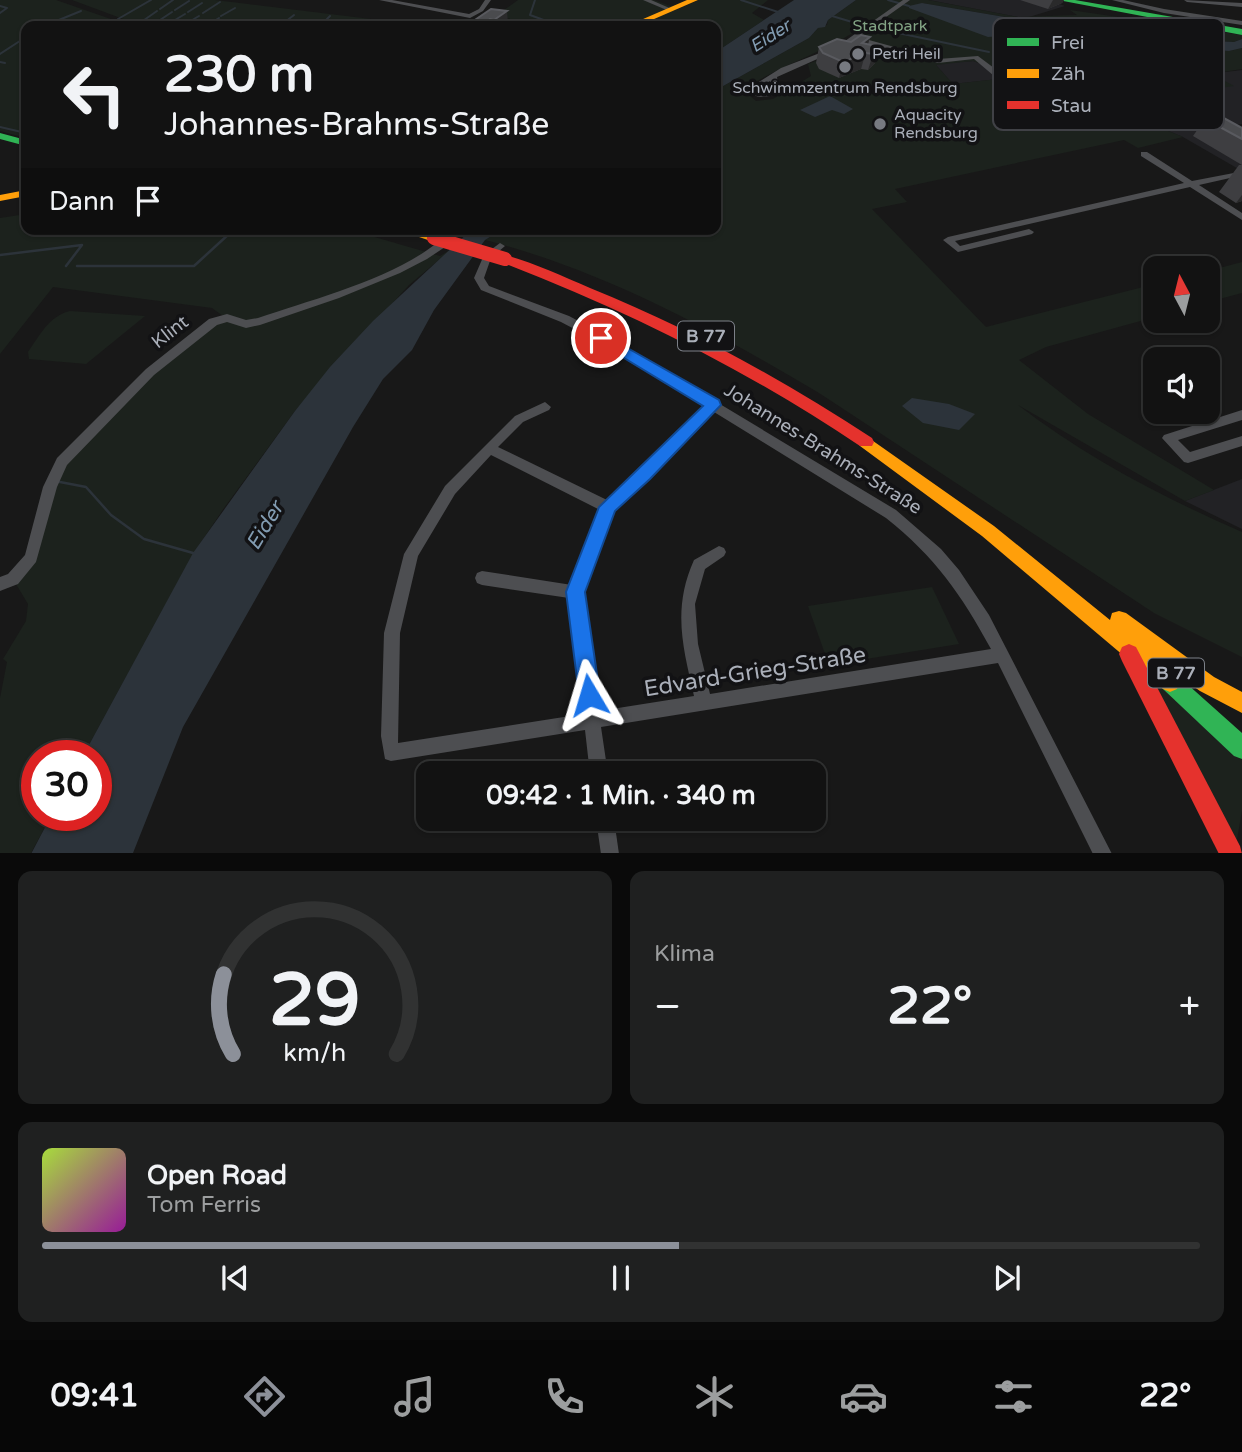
<!DOCTYPE html>
<html lang="de">
<meta charset="utf-8">
<style>
:root{--surface:#121212;--page:#1f2020;--text:#f1f3f6;--muted:#9c9e9f;--line:#313232;--accent:#8c9099}
body{margin:0;font-family:"Varela Round",sans-serif;background:var(--page);color:var(--text);height:100vh;display:flex;flex-direction:column;font-size:26px;white-space:nowrap}
*{box-sizing:border-box;margin:0}
p{font-size:23px;color:var(--muted)}
.icon{flex:none;width:38px;height:38px;fill:none;stroke:currentColor;stroke-width:2;stroke-linecap:round;stroke-linejoin:round}
.map{position:relative;height:853px;overflow:hidden}
.panel{display:flex;flex-direction:column;gap:18px;padding:18px;background:#0a0a0a;flex:1}
.panel>*{flex:none}
.guide{position:absolute;left:21px;top:21px;width:700px;height:214px;border-radius:14px;box-shadow:0 2px 5px #0004,0 0 0 2px var(--line);background:#121212;color:var(--text);overflow:hidden}
.needle{width:46px;rotate:353deg}
.controls{position:absolute;left:1143px;top:256px;display:grid;gap:14px}
.controls a{display:grid;place-items:center;width:77px;height:77px;border-radius:14px;background:var(--surface);box-shadow:0 2px 5px #0004,0 0 0 2px var(--line);font-size:35px}
.speed{position:absolute;left:21px;top:740px;display:flex;gap:14px;font-size:35px;font-weight:700;text-align:center}
.speed>*{display:grid;place-content:center;width:91px;height:91px;border-radius:50%;background:var(--surface);box-shadow:0 2px 5px #0004,0 0 0 2px var(--line);line-height:1}
.speed .limit{border:10px solid #d22;background:#fff;color:#111}
.pin{position:absolute;display:grid;place-items:center;width:60px;height:60px;color:#fff;margin:-30px;border:4px solid #fff;border-radius:50%;box-shadow:0 2px 7px #0007}
.me{position:absolute;width:77px;margin:-38px;rotate:353deg;stroke-linejoin:round;filter:drop-shadow(0 0 5px #0008)}
.turn{display:flex;align-items:center;gap:24px;height:147px;padding:0 28px;font-size:32px}
.turn .icon{width:91px;height:91px;stroke-width:2.5}
.turn b{display:block;font-size:49px;line-height:60px}
.then{display:flex;align-items:center;height:66px;padding:0 28px;background:#0003;gap:14px;font-size:26px}
.big{font-size:52px;font-weight:800;line-height:1.1}
.panel .widget{flex:1;display:flex;flex-direction:column;justify-content:center;gap:10px;min-width:0;padding:0 24px;border-radius:14px;background:var(--page)}
.panel .dial{align-items:center;gap:0}
.dial svg{height:182px;overflow:visible;fill:none;stroke:var(--line);stroke-width:7;stroke-linecap:round;text-anchor:middle}
.dial text{fill:var(--text);stroke:none}
.song{display:flex;align-items:center;gap:21px}
.cover{width:84px;height:84px;border-radius:10px;background:linear-gradient(135deg,hsl(80 70% 55%),hsl(300 70% 35%))}
.played{height:7px;border-radius:4px;background:linear-gradient(90deg,var(--accent) 55%,var(--line) 55%)}
.keys{display:flex;justify-content:space-around;direction:ltr}
.heat{display:flex;justify-content:space-between;align-items:center;font-size:38px;direction:ltr}
.panel .tiles{flex:1;display:grid;gap:18px;grid-template-columns:1fr 1fr}
.widget:last-child{grid-column:span 2}
.trip{position:absolute;left:416px;top:761px;width:410px;height:70px;border-radius:14px;background:var(--surface);box-shadow:0 2px 5px #0004,0 0 0 2px var(--line);font-weight:800;line-height:70px;text-align:center}
.dock{display:flex;height:112px;justify-content:space-around;align-items:center;background:#070707;color:var(--muted)}
.dock .icon{width:49px;height:49px}
.dock .on{color:var(--accent)}
.dock b{font-size:32px;color:var(--text)}
.map>svg:first-child{display:block}
</style>
<div class="map">
<svg width="1242" height="854" viewBox="0 0 1242 854">
<rect width="100%" height="100%" fill="#181818"/>
<g fill="#222225">
<polygon points="929,0 1048,0 1065,6 1029,17 1018,17"/>
<polygon points="973,61 982,64 999,79 953,84 935,64"/>
<polygon points="1131,62 1197,63 1217,73 1242,70 1242,124 1218,127 1242,142 1242,171 1183,137 1144,121 1066,69"/>
<polygon points="1242,479 1242,529 1185,501"/>
</g>
<g fill="#1c221d" fill-rule="evenodd">
<polygon points="0,0 56,0 131,26 26,26 26,138 0,131"/>
<polygon points="72,0 215,0 428,26 155,26 134,23"/>
<polygon points="518,0 654,0 673,7 667,9 673,11 699,0 768,0 752,13 764,20 716,52 716,26 533,26 497,15"/>
<path d="M856,0H928L1018,17L1077,15L1070,10L1242,35V39L1234,42L1174,39L1137,24L1102,21L1022,20L922,3L1001,37L1047,32L1115,43L1229,51L1242,48V69L1217,73L1197,63L1156,62L1165,68L1194,64L1234,86L1119,102L1072,70L1124,63L1068,69L1144,121L1183,137L1138,148L1124,140L895,189L907,202L872,209L986,327L1155,284V317L1046,347L1019,360L1088,414L1214,490L1185,501L1018,405C1087,458 1162,497 1242,532V657L1154,613L819,393C713,330 605,271 485,240L503,229H716V90L809,38L818,28L827,25L828,20ZM856,31L863,33L845,50L808,64L811,76L773,99L756,101L743,90C778,66 820,54 856,31ZM973,61L982,64L998,79L953,84L936,65Z"/>
<polygon points="26,214 26,229 347,229 440,256 452,249 409,285 295,411 224,508 193,554 83,756 37,756 37,816 51,816 31,853 0,853 0,698 7,662 3,659 26,621 28,604 13,579 22,570 62,462 150,372 226,318 212,308 53,287 0,354 0,218"/>
<polygon points="1242,262 1242,293 1208,302 1208,271"/>
<path d="M70,311L145,316L86,364L29,359L28,352C40,335 49,316 70,311Z"/>
<polygon points="932,587 959,644 829,665 808,606"/>
<polygon points="1140,665 1242,760 1242,811 1236,845"/>
</g>
<g fill="#2c333a">
<polygon points="794,0 856,0 828,20 825,27 818,28 809,38 716,90 716,52"/>
<polygon points="922,3 1022,20 1102,21 1137,24 1174,39 1234,42 1242,39 1242,48 1229,51 1115,43 1047,32 988,37 909,8 909,6"/>
<polygon points="830,96 853,109 844,114 832,110 815,117 800,110"/>
<polygon points="472,229 503,229 485,240 434,310 412,350 383,379 353,427 183,727 133,853 31,854 51,816 96,816 96,756 83,756 193,553 295,411 330,367 373,321"/>
<polygon points="912,398 949,404 975,414 959,430 923,423 902,406"/>
</g>
<g fill="none" stroke-linecap="round" stroke-linejoin="round">
<g stroke="#2c333a" stroke-width="2">
<polyline points="535,0 530,15 560,26"/>
<polyline points="741,0 778,12"/>
<polyline points="888,0 909,6"/>
<polyline points="0,6 7,8 0,13"/>
<polyline points="160,9 173,0"/>
<polyline points="175,10 189,1"/>
<polyline points="188,12 202,3"/>
<polyline points="203,13 220,2"/>
<polyline points="221,16 235,8"/>
<polyline points="832,16 852,22"/>
<polyline points="118,19 151,0"/>
<polyline points="285,22 294,15"/>
<polyline points="856,23 864,25"/>
<polyline points="322,24 330,16"/>
<polyline points="137,25 157,11"/>
<polyline points="44,26 81,11"/>
<polyline points="151,26 172,12"/>
<polyline points="165,26 185,14"/>
<polyline points="182,26 199,16"/>
<polyline points="206,26 219,18"/>
<polyline points="280,26 283,24"/>
<polyline points="879,29 989,52"/>
<polyline points="0,54 26,37"/>
<polyline points="0,62 5,63"/>
<polyline points="0,127 26,133"/>
<polyline points="228,235 235,229"/>
</g>
<g stroke="#2c333a" stroke-width="2.5">
<polyline points="0,255 82,245 66,266"/>
<polyline points="77,266 194,266 230,233"/>
<polyline points="60,482 86,487 111,515 144,539 193,553"/>
</g>
<g fill="#4d4e51" fill-rule="evenodd">
<polygon points="379,0 392,0 469,14 479,9 485,0 491,0 483,11 470,18"/>
<polygon points="643,0 651,0 674,10 669,11"/>
<path d="M903,0H910L858,37L938,59L978,56L1006,77V81H1000L974,59L938,63L854,40L842,48L777,77L778,85L771,96L758,97L746,90L781,68L838,46ZM770,81V85L766,92L759,93L755,90Z"/>
<polygon points="1112,0 1123,0 1164,9 1242,21 1242,25 1164,13"/>
<polygon points="1184,0 1242,3 1242,7 1187,2"/>
<polygon points="1141,152 1147,152 1192,181 1239,172 1239,176 1199,185 1242,213 1242,220 1190,187 955,241 960,246 1029,229 1034,232 1032,234 958,252 943,240 948,237 1184,183 1141,156"/>
<path d="M452,229H462L448,245L427,259L400,273L339,298L260,325L246,328L227,322L217,325L154,375L67,465L57,487L36,562L18,584L0,591V577L8,574L25,555L43,487L57,458L146,369L209,319L227,314L246,320L258,318C316,298 410,275 452,229Z"/>
<path d="M500,243L505,246L491,258L484,278L489,286L569,316L605,335L896,510L941,549L959,570L989,615L1112,854H1093L998,663L601,727L608,774H590L585,730L391,761L385,759L381,736L384,633L404,554L445,486L515,416L545,402L551,407L549,410L523,422L498,447L607,500L705,407L597,341L561,322L481,290L474,278L484,255ZM714,412L886,518C935,557 961,594 991,649L710,694L698,644L695,604L705,569L724,556L726,552L724,548L719,546L694,560C672,609 683,647 694,696L599,711L583,592L613,510ZM491,455L600,510L572,585L482,571L477,573L475,578L477,583L482,585L569,598L583,714L398,743L400,633L418,556L455,494Z"/>
<polygon points="1242,410 1242,420 1178,440 1190,452 1242,436 1242,446 1188,463 1184,462 1162,438 1164,435"/>
<polygon points="596,819 614,819 619,854 601,854"/>
</g>
<g fill="#30b455" fill-rule="evenodd">
<polygon points="1058,0 1075,0 1242,29 1242,35"/>
<polygon points="0,133 26,140 26,146 0,139"/>
<polygon points="1170,672 1177,675 1242,733 1242,759 1234,756 1163,689 1160,682 1163,675"/>
</g>
<g fill="#ff9f0a" fill-rule="evenodd">
<polygon points="687,0 698,0 638,26 627,26"/>
<polygon points="26,190 26,196 0,201 0,195"/>
<polygon points="395,229 416,229 440,238 434,242"/>
<polygon points="866,436 994,526 1110,620 1112,613 1119,611 1126,613 1214,677 1242,692 1242,713 1200,691 1176,674 1180,682 1177,689 1170,692 1163,689 982,536 860,446 858,442 860,438"/>
</g>
<g fill="#e5322d" fill-rule="evenodd">
<path d="M505,255C534,263 562,276 590,288C689,328 782,379 872,438L874,442L872,446H860C747,370 628,311 501,262L499,259Z"/>
<polygon points="1129,644 1136,647 1240,846 1242,854 1219,854 1122,661 1119,654 1122,647"/>
</g>
<polyline stroke="#e5322d" stroke-width="14" points="434,238 505,259"/>
</g>
<g fill="#3e3e41">
<polygon points="1020,0 1064,0 1062,3 1048,9"/>
<polygon points="491,9 508,23 503,26 472,26 472,22"/>
<polygon points="870,37 868,44 880,47 875,63 868,70 861,69 839,78 819,69 816,63 819,47 851,42"/>
<polygon points="1205,119 1242,128 1242,201 1236,203 1219,192 1239,165 1242,165 1193,136"/>
</g>
<g fill="#2a2a2b">
<polygon points="1053,0 1064,0 1062,3 1048,9"/>
<polygon points="507,11 508,23 503,26 494,26 494,20"/>
<polygon points="490,19 491,26 482,26 482,24"/>
<polygon points="870,37 861,69 839,78 843,62"/>
<polygon points="880,47 875,63 868,70 873,54"/>
<polygon points="1242,195 1242,201 1236,203"/>
</g>
<g fill="#4a4b4e" stroke="#595a5f" stroke-width="2">
<polygon points="491,9 507,11 494,20 490,19 482,24 472,22"/>
<polygon points="861,35 870,37 862,43 880,47 873,54 866,53 843,62 823,53 819,47 837,39 851,42"/>
<polygon points="1220,116 1242,128 1242,139 1205,119"/>
</g>
<polygon fill="#1a73e8" stroke="#114b97" stroke-width="2" points="601,333 719,400 721,405 650,479 615,511 585,592 600,695 596,703 589,706 582,703 579,695 566,592 599,507 703,406 596,341 596,334"/>
<g fill="#777a81" stroke="#121214" stroke-width="2.5">
<circle cx="858" cy="54" r="7"/>
<circle cx="845" cy="67" r="7"/>
<circle cx="880" cy="124" r="7"/>
</g>
<g text-anchor="middle" dominant-baseline="central" stroke-width="7" stroke-linejoin="round" paint-order="stroke">
<g font-size="16" fill="#82a384" stroke="#121214">
<text x="890" y="26">Stadtpark</text>
</g>
<g font-size="16" fill="#aaafb9" stroke="#121214" text-anchor="start">
<text x="872" y="54">Petri Heil</text>
<text x="845" y="88" text-anchor="middle">Schwimmzentrum Rendsburg</text>
<text x="894" y="115">Aquacity<tspan x="894" dy="18">Rendsburg</tspan></text>
</g>
<g font-size="18" font-style="italic" fill="#829cb2" stroke="#121214">
<text transform="translate(770 36) rotate(-33)">Eider</text>
</g>
<g fill="#121214" stroke="#7c8088" stroke-width="2">
<rect x="678" y="321.5" width="56" height="29" rx="5"/>
<rect x="1148" y="658.5" width="56" height="29" rx="5"/>
</g>
<g font-size="18" font-weight="bold" fill="#aaafb9">
<text x="706" y="336">B 77</text>
<text x="1176" y="673">B 77</text>
</g>
<g font-size="19" fill="#aaafb9" stroke="#121214">
<text transform="translate(170 332) rotate(-38)">Klint</text>
<text transform="translate(823 449) rotate(32)">Johannes-Brahms-Straße</text>
</g>
<g font-size="21" font-style="italic" fill="#829cb2" stroke="#121214">
<text transform="translate(265 526) rotate(-59)">Eider</text>
</g>
<g font-size="23" fill="#aaafb9" stroke="#121214">
<text transform="translate(755 672) rotate(-9)">Edvard-Grieg-Straße</text>
</g>
</g>
<rect x="993" y="18" width="231" height="112" rx="10" fill="#121214" stroke="#404146" stroke-width="2"/>
<rect x="1007" y="38" width="32" height="8" fill="#30b455"/>
<rect x="1007" y="69" width="32" height="9" fill="#ff9f0a"/>
<rect x="1007" y="101" width="32" height="8" fill="#e5322d"/>
<g font-size="19" fill="#aaafb9">
<text x="1051" y="49">Frei</text>
<text x="1051" y="80">Zäh</text>
<text x="1051" y="112">Stau</text>
</g>
</svg>
<div class="controls">
<a><svg class="needle" viewBox="-14 -14 28 28"><path d="M0-13l5 13h-10z" fill="#e53935"/><path d="M0 13l5-13h-10z" fill="#9c9e9f"/></svg></a>
<a><svg class="icon" aria-label="sound" viewBox="0 0 24 24"><path d="M4 9h4l5-4v14l-5-4H4zM17 9q2 3 0 6"/></svg></a>
</div>
<div class="speed"><div class="limit">30</div></div>
<div class="pin" style="left:601px;top:338px;background:#d93025"><svg class="icon" aria-label="arrive" viewBox="0 0 24 24"><path d="M6 21V4h12l-3 4 3 4H6"/></svg></div>
<svg class="me" style="left:589px;top:695px" viewBox="-20 -20 40 40"><path d="M0-17L14 15 0 8-14 15z" fill="#1a73e8" stroke="#fff" stroke-width="4"/></svg>
<div class="trip">09:42 · 1 Min. · 340 m</div>
<div class="guide">
<div class="turn"><svg class="icon" aria-label="left" viewBox="0 0 24 24"><path d="M17 20v-9H6M10 6l-5 5 5 5"/></svg><div><b>230 m</b>Johannes-Brahms-Straße</div></div>
<div class="then">Dann<svg class="icon" aria-label="arrive" viewBox="0 0 24 24"><path d="M6 21V4h12l-3 4 3 4H6"/></svg></div>
</div>
</div>
<section class="panel">
<div class="tiles">
<div class="widget dial"><svg viewBox="0 0 100 80">
<path d="M14 69A42 42 0 1 1 86 69"/>
<path d="M14 69A42 42 0 0 1 10 34" stroke="#8c9099"/>
<text x="50" y="56" font-size="32" font-weight="700">29</text>
<text x="50" y="72" font-size="11">km/h</text>
</svg></div>
<div class="widget"><p>Klima</p>
<div class="heat"><a>−</a><b class="big">22°</b><a>+</a></div>
</div>
<div class="widget">
<div class="song"><i class="cover"></i><div><b>Open Road</b><p>Tom Ferris</p></div></div>
<div class="played"></div>
<div class="keys"><svg class="icon" aria-label="previous" viewBox="0 0 24 24"><path d="M18 5L8 12l10 7zM5 5v14"/></svg><svg class="icon" aria-label="pause" viewBox="0 0 24 24"><path d="M8 5v14M16 5v14"/></svg><svg class="icon" aria-label="next" viewBox="0 0 24 24"><path d="M6 5l10 7-10 7zM19 5v14"/></svg></div>
</div>
</div>
</section>
<nav class="dock">
<b>09:41</b>
<svg class="icon on" aria-label="directions" viewBox="0 0 24 24"><path d="M12 3l9 9-9 9-9-9zM9 14v-3h6M13 9l2 2-2 2"/></svg>
<svg class="icon" aria-label="music" viewBox="0 0 24 24"><path d="M9 18V5l10-2v13"/><circle cx="6" cy="18" r="3"/><circle cx="16" cy="16" r="3"/></svg>
<svg class="icon" aria-label="phone" viewBox="0 0 24 24"><path d="M5 4h4l2 5-3 2q2 4 5 5l2-3 5 2v4C11 20 4 13 5 4z"/></svg>
<svg class="icon" aria-label="climate" viewBox="0 0 24 24"><path d="M12 3v18M4 7l16 10M4 17L20 7"/></svg>
<svg class="icon" aria-label="car" viewBox="0 0 24 24"><path d="M5 17H2v-5l4-1 3-4h7l3 4 3 1v5h-3M9 17h6M6 11h13"/><circle cx="7" cy="17" r="2"/><circle cx="17" cy="17" r="2"/></svg>
<svg class="icon" aria-label="filters" viewBox="0 0 24 24"><path d="M4 7h16M4 17h16"/><circle cx="9" cy="7" r="2"/><circle cx="15" cy="17" r="2"/></svg>
<b>22°</b>
</nav>
